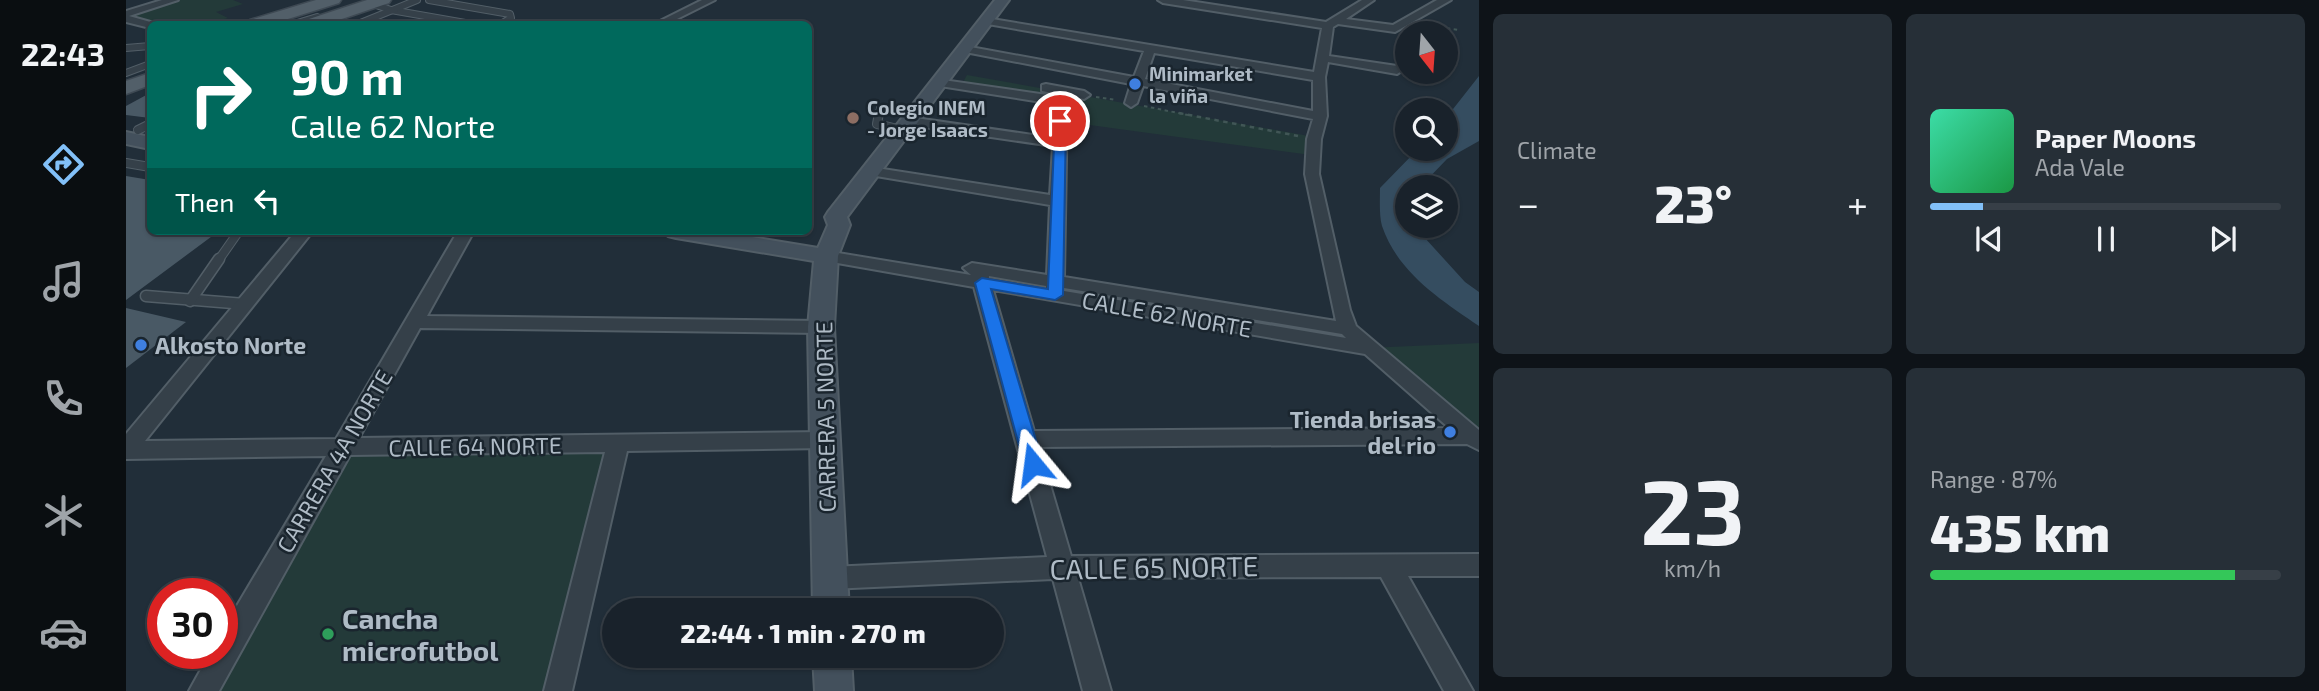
<!DOCTYPE html>
<meta charset="utf-8">
<style>
:root{--surface:#19222b;--page:#262f37;--text:#f1f3f6;--muted:#9fa4a9;--line:#373f47;--accent:#82c0f8}
body{margin:0;font-family:"Exo 2",sans-serif;background:var(--page);color:var(--text);height:100vh;display:flex;flex-direction:column;font-size:26px;white-space:nowrap}
*{box-sizing:border-box;margin:0}
p{font-size:23px;color:var(--muted)}
.icon{flex:none;width:38px;height:38px;fill:none;stroke:currentColor;stroke-width:2;stroke-linecap:round;stroke-linejoin:round}
.map{position:relative;flex:1;overflow:hidden}
.sheet{display:flex;flex-direction:column;gap:14px;padding:14px;background:#0e1318;width:840px}
.sheet>*{flex:none}
.hud{position:absolute;left:21px;top:21px;width:665px;height:214px;border-radius:10px;box-shadow:0 2px 5px #0004,0 0 0 2px var(--line);background:#00695c;color:#fff;overflow:hidden}
.needle{width:46px;rotate:163deg}
.tools{position:absolute;left:1269px;top:21px;display:grid;gap:14px}
.tools a{display:grid;place-items:center;width:63px;height:63px;border-radius:50%;background:var(--surface);box-shadow:0 2px 5px #0004,0 0 0 2px var(--line);font-size:35px}
.speed{position:absolute;left:21px;top:578px;display:flex;gap:14px;font-size:35px;font-weight:700;text-align:center}
.speed>*{display:grid;place-content:center;width:91px;height:91px;border-radius:50%;background:var(--surface);box-shadow:0 2px 5px #0004,0 0 0 2px var(--line);line-height:1}
.speed .limit{border:10px solid #d22;background:#fff;color:#111}
.pin{position:absolute;display:grid;place-items:center;width:60px;height:60px;color:#fff;margin:-30px;border:4px solid #fff;border-radius:50%;box-shadow:0 2px 7px #0007}
.me{position:absolute;width:77px;margin:-38px;rotate:344deg;stroke-linejoin:round;filter:drop-shadow(0 0 5px #0008)}
.turn{display:flex;align-items:center;gap:24px;height:147px;padding:0 28px;font-size:32px}
.turn .icon{width:91px;height:91px;stroke-width:2.5}
.turn b{display:block;font-size:49px;line-height:60px}
.then{display:flex;align-items:center;height:66px;padding:0 28px;background:#0003;gap:14px;font-size:26px}
.big{font-size:52px;font-weight:800;line-height:1.1}
.sheet .tile{flex:1;display:flex;flex-direction:column;justify-content:center;gap:10px;min-width:0;padding:0 24px;border-radius:10px;background:var(--page)}
.sheet .dial{align-items:center;gap:0}
.dial b{font-size:91px;line-height:1}
.song{display:flex;align-items:center;gap:21px}
.cover{width:84px;height:84px;border-radius:10px;background:linear-gradient(135deg,hsl(160 70% 55%),hsl(140 70% 35%))}
.played{height:7px;border-radius:4px;background:linear-gradient(90deg,var(--accent) 15%,var(--line) 15%)}
.keys{display:flex;justify-content:space-around;direction:ltr}
.heat{display:flex;justify-content:space-between;align-items:center;font-size:38px;direction:ltr}
.charge{height:10px;border-radius:5px;background:linear-gradient(90deg,#34c759 87%,var(--line) 0)}
.sheet .tiles{flex:1;display:grid;gap:14px;grid-template-columns:repeat(2,1fr)}
.trip{position:absolute;left:476px;top:598px;width:402px;height:70px;border-radius:35px;background:var(--surface);box-shadow:0 2px 5px #0004,0 0 0 2px var(--line);font-weight:800;line-height:70px;text-align:center}
main{display:flex;flex:1;min-height:0}
.menu{display:flex;flex-direction:column;width:126px;justify-content:space-around;align-items:center;background:#0a0e11;color:var(--muted)}
.menu .icon{width:49px;height:49px}
.menu .current{color:var(--accent)}
.menu b{font-size:32px;color:var(--text)}
.map>svg:first-child{display:block}
</style>
<main>
<nav class="menu">
<b>22:43</b>
<svg class="icon current" aria-label="directions" viewBox="0 0 24 24"><path d="M12 3l9 9-9 9-9-9zM9 14v-3h6M13 9l2 2-2 2"/></svg>
<svg class="icon" aria-label="music" viewBox="0 0 24 24"><path d="M9 18V5l10-2v13"/><circle cx="6" cy="18" r="3"/><circle cx="16" cy="16" r="3"/></svg>
<svg class="icon" aria-label="phone" viewBox="0 0 24 24"><path d="M5 4h4l2 5-3 2q2 4 5 5l2-3 5 2v4C11 20 4 13 5 4z"/></svg>
<svg class="icon" aria-label="climate" viewBox="0 0 24 24"><path d="M12 3v18M4 7l16 10M4 17L20 7"/></svg>
<svg class="icon" aria-label="car" viewBox="0 0 24 24"><path d="M5 17H2v-5l4-1 3-4h7l3 4 3 1v5h-3M9 17h6M6 11h13"/><circle cx="7" cy="17" r="2"/><circle cx="17" cy="17" r="2"/></svg>
</nav>
<div class="map">
<svg width="1353" height="691" viewBox="0 0 1353 691">
<rect width="100%" height="100%" fill="#212e39"/>
<g fill="#233a39">
<polygon points="47,0 107,0 117,4 90,12 102,18 88,22 93,24 24,24 0,19 0,14"/>
<polygon points="841,75 1183,136 1185,155 934,121 935,102 835,86"/>
<polygon points="1353,343 1353,442 1242,348"/>
<polygon points="492,444 432,691 77,691 216,447"/>
</g>
<path fill="#354d60" d="M1353,76V141L1321,159L1294,187H1281V226H1288L1339,282L1353,292V326C1315,300 1272,273 1256,226C1253,215 1254,200 1254,188L1292,149H1320V118Z"/>
<g fill="#495965">
<polygon points="24,93 24,118 0,115 0,106"/>
<polygon points="0,176 24,180 24,231 93,231 0,300"/>
<polygon points="0,308 60,322 0,368"/>
</g>
<g fill="none" stroke-linecap="round" stroke-linejoin="round">
<g stroke="#525e67" stroke-width="8">
<g id="lane-far2">
<polyline points="303,0 384,14 385,18 375,24"/>
<polyline points="247,4 265,10 345,24"/>
<polyline points="168,24 191,17"/>
<polyline points="232,24 291,0"/>
<polyline points="0,48 24,46"/>
<polyline points="0,73 24,64"/>
<polyline points="753,115 754,108 791,111"/>
</g>
</g>
<g stroke="#525e67" stroke-width="10">
<g id="lane-far1">
<polyline points="753,113 751,124 776,130"/>
<polyline points="12,130 24,124"/>
<polyline points="0,163 24,167"/>
<polyline points="92,261 113,231"/>
</g>
</g>
<g stroke="#525e67" stroke-width="13">
<g id="lane">
<polyline points="20,296 119,304"/>
<polyline points="64,301 93,259"/>
</g>
</g>
<g stroke="#525e67" stroke-width="4">
<g id="street">
<polygon points="36,0 52,0 3,16 28,23 24,28 0,22 0,11"/>
<polygon points="576,0 589,0 541,24 528,24"/>
<path d="M1032,0H1057L1200,22L1236,0H1248L1220,19L1267,25L1311,0H1325L1269,32L1212,24L1207,27L1203,56L1271,66L1277,70L1271,74L1202,62L1199,77L1201,116L1195,139L1193,174L1224,310L1230,326L1353,430V450L1341,444L913,447L945,556L1353,554V576H1282L1347,691H1318L1255,577L952,578L985,691H957L927,579L704,589L695,586L691,578L695,570L704,567L921,557L848,287L700,261L692,256L700,251L845,275L837,268L846,263L921,275L924,205L744,175L737,171L744,167L924,195L927,146L783,125L776,121L783,117L927,138L928,104L814,86L808,82L810,79L935,97L941,101L938,277L1210,321L1179,174L1181,139L1187,119L1017,86L1011,103L1005,107L999,103L1005,84L839,52L833,49L839,46L1008,77L1018,51L856,23L855,21L860,18L1188,72L1196,28L1037,3ZM1028,53L1187,80V111L1019,79ZM863,276L920,286V288L863,278ZM938,288L1216,334L1220,338L938,291ZM867,290L1239,354L1323,428L908,431Z"/>
<polygon points="920,84 958,91 964,95 958,99 916,91 916,85"/>
<polygon points="170,231 187,231 19,441 210,439 332,231 348,231 301,316 695,321 702,323 704,327 702,331 695,333 294,328 233,438 699,432 707,434 710,440 707,446 699,448 501,451 446,691 418,691 479,452 224,455 93,691 63,691 84,653 96,653 96,631 200,456 0,459 0,434"/>
</g>
</g>
<g stroke="#525e67" stroke-width="4">
<g id="secondary">
<polygon points="869,0 883,0 721,217 724,225 712,256 708,327 723,611 687,611 682,327 688,261 550,238 542,236 539,231 590,231 692,248 702,225 699,217 702,212"/>
<polygon points="0,132 24,137 24,149 0,144"/>
<polygon points="687,656 725,656 727,691 689,691"/>
</g>
</g>
<g stroke="#3e4953" stroke-width="3">
<g id="primary">
<polygon points="190,0 215,0 213,3 146,24 122,24 124,20"/>
<polygon points="241,0 265,0 263,3 201,24 178,24 180,20"/>
<polygon points="24,73 24,85 0,94 0,81"/>
</g>
</g>
<g stroke="#415656" stroke-width="2" stroke-dasharray="3.5 3.5" stroke-linecap="butt">
<polyline points="1300,25 1332,30"/>
<polyline points="970,97 990,100"/>
<polyline points="1018,106 1062,115"/>
</g>
<polyline stroke="#415656" stroke-width="2.5" stroke-dasharray="4.5 4.5" stroke-linecap="butt" points="1053,113 1172,136"/>
<use href="#lane-far2" stroke="#354049" stroke-width="6"/>
<use href="#lane-far1" stroke="#354049" stroke-width="8"/>
<use href="#lane" stroke="#354049" stroke-width="10"/>
<use href="#street" fill="#354049" fill-rule="evenodd"/>
<use href="#secondary" fill="#43505c" fill-rule="evenodd"/>
<use href="#primary" fill="#525f69" fill-rule="evenodd"/>
</g>
<polygon fill="#1a73e8" stroke="#114b97" stroke-width="2" points="934,118 940,121 937,295 929,300 865,289 917,464 914,470 907,472 901,470 898,464 849,283 856,278 922,289 929,121"/>
<g fill="#3f7fe0" stroke="#1a252e" stroke-width="2.5">
<circle cx="1009" cy="84" r="7"/>
<circle cx="15" cy="345" r="7"/>
<circle cx="1324" cy="432" r="7"/>
</g>
<circle fill="#8d6e63" stroke="#1a252e" stroke-width="2.5" cx="727" cy="118" r="7"/>
<circle fill="#2e9e5b" stroke="#1a252e" stroke-width="2.5" cx="202" cy="634" r="7"/>
<g text-anchor="middle" dominant-baseline="central" stroke-width="5" stroke-linejoin="round" paint-order="stroke">
<g font-size="19" font-weight="bold" fill="#afbbc6" stroke="#1a252e" text-anchor="start">
<text x="1023" y="73">Minimarket<tspan x="1023" dy="22">la viña</tspan></text>
<text x="741" y="107">Colegio INEM<tspan x="741" dy="22">- Jorge Isaacs</tspan></text>
</g>
<g font-size="23" fill="#afbbc6" stroke="#1a252e">
<text transform="translate(1041 314) rotate(10)">CALLE 62 NORTE</text>
<text transform="translate(699 417) rotate(-91)">CARRERA 5 NORTE</text>
<text transform="translate(349 446) rotate(-1)">CALLE 64 NORTE</text>
<text transform="translate(208 461) rotate(-60)">CARRERA 4A NORTE</text>
</g>
<g font-size="23" font-weight="bold" fill="#afbbc6" stroke="#1a252e" text-anchor="start">
<text x="29" y="345">Alkosto Norte</text>
<text x="1310" y="419" text-anchor="end">Tienda brisas<tspan x="1310" dy="26">del rio</tspan></text>
</g>
<g font-size="28" fill="#afbbc6" stroke="#1a252e">
<text transform="translate(1028 567) rotate(-1)">CALLE 65 NORTE</text>
</g>
<g font-size="28" font-weight="bold" fill="#afbbc6" stroke="#1a252e" text-anchor="start">
<text x="216" y="618">Cancha<tspan x="216" dy="32">microfutbol</tspan></text>
</g>
</g>
</svg>
<div class="tools">
<a><svg class="needle" viewBox="-14 -14 28 28"><path d="M0-13l5 13h-10z" fill="#e53935"/><path d="M0 13l5-13h-10z" fill="#9fa4a9"/></svg></a>
<a><svg class="icon" aria-label="search" viewBox="0 0 24 24"><circle cx="10" cy="10" r="6"/><path d="M15 15l6 6"/></svg></a>
<a><svg class="icon" aria-label="layers" viewBox="0 0 24 24"><path d="M12 4l9 5-9 5-9-5zM3 14l9 5 9-5"/></svg></a>
</div>
<div class="speed"><div class="limit">30</div></div>
<div class="pin" style="left:934px;top:121px;background:#d93025"><svg class="icon" aria-label="arrive" viewBox="0 0 24 24"><path d="M6 21V4h12l-3 4 3 4H6"/></svg></div>
<svg class="me" style="left:907px;top:464px" viewBox="-20 -20 40 40"><path d="M0-17L14 15 0 8-14 15z" fill="#1a73e8" stroke="#fff" stroke-width="4"/></svg>
<div class="trip">22:44 · 1 min · 270 m</div>
<div class="hud">
<div class="turn"><svg class="icon" aria-label="right" viewBox="0 0 24 24"><path d="M7 20v-9h11M14 6l5 5-5 5"/></svg><div><b>90 m</b>Calle 62 Norte</div></div>
<div class="then">Then<svg class="icon" aria-label="left" viewBox="0 0 24 24"><path d="M17 20v-9H6M10 6l-5 5 5 5"/></svg></div>
</div>
</div>
<section class="sheet">
<div class="tiles">
<div class="tile"><p>Climate</p>
<div class="heat"><a>−</a><b class="big">23°</b><a>+</a></div>
</div>
<div class="tile">
<div class="song"><i class="cover"></i><div><b>Paper Moons</b><p>Ada Vale</p></div></div>
<div class="played"></div>
<div class="keys"><svg class="icon" aria-label="previous" viewBox="0 0 24 24"><path d="M18 5L8 12l10 7zM5 5v14"/></svg><svg class="icon" aria-label="pause" viewBox="0 0 24 24"><path d="M8 5v14M16 5v14"/></svg><svg class="icon" aria-label="next" viewBox="0 0 24 24"><path d="M6 5l10 7-10 7zM19 5v14"/></svg></div>
</div>
<div class="tile dial"><b>23</b><p>km/h</p></div>
<div class="tile"><p>Range · 87%</p><b class="big">435 km</b><div class="charge"></div></div>
</div>
</section>
</main>
